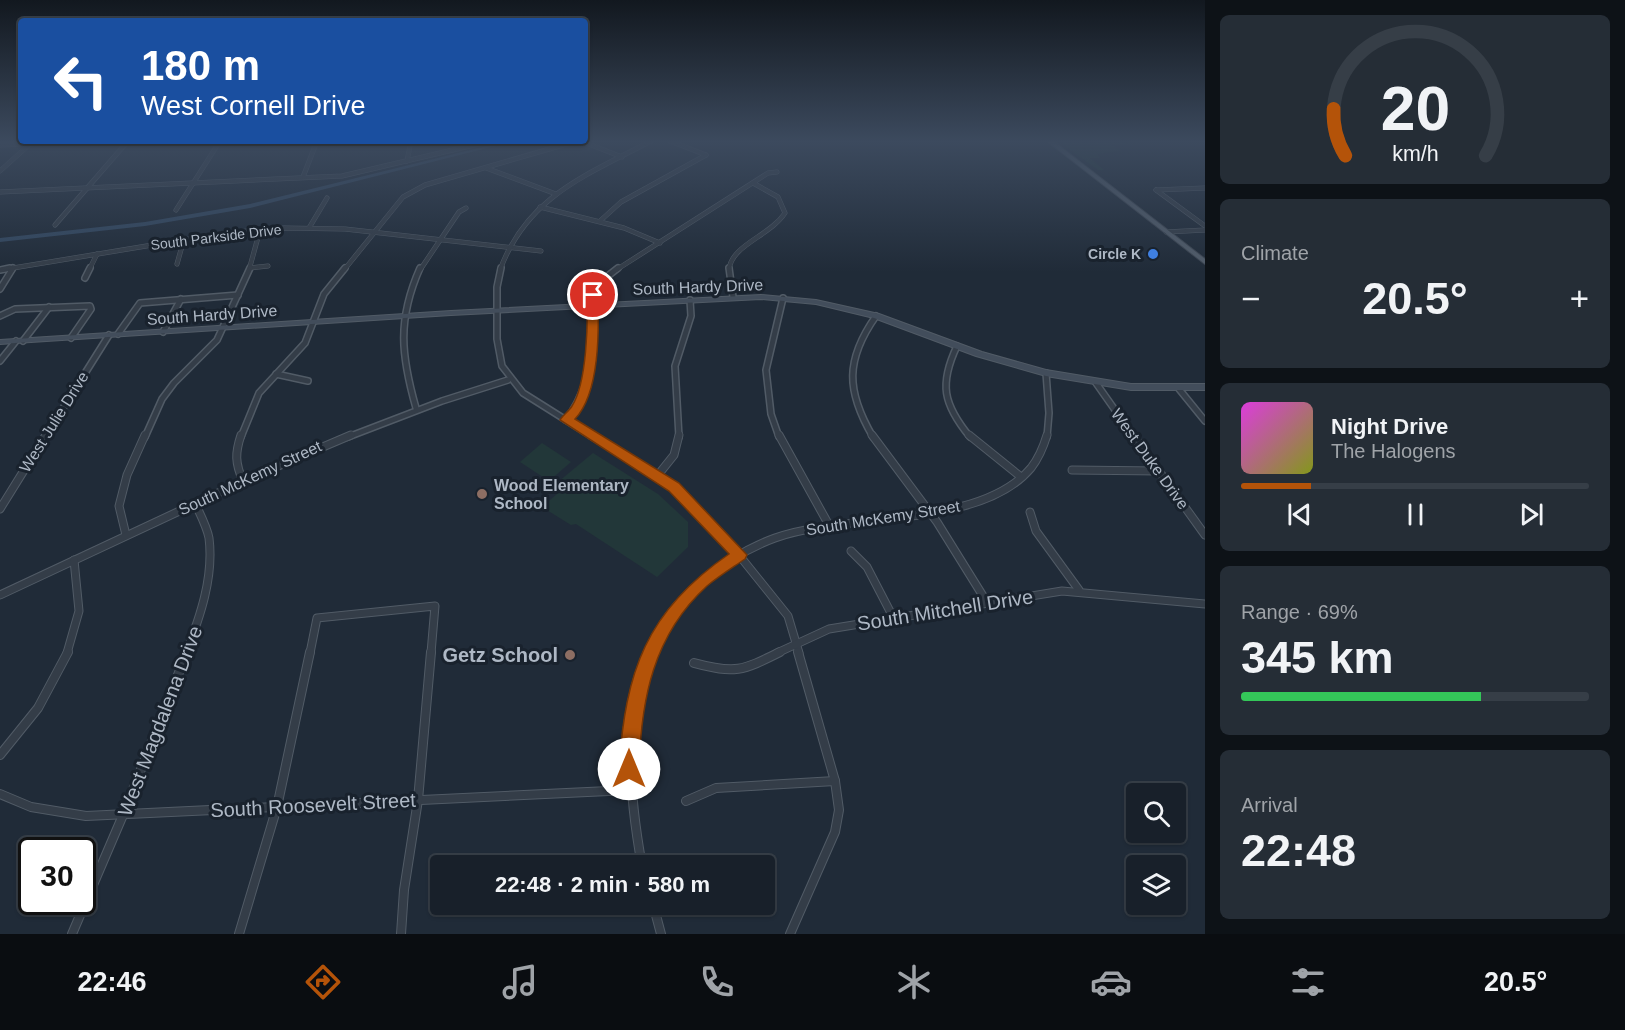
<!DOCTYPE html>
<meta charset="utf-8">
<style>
:root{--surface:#18202a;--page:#252d36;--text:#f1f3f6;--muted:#9fa3a8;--line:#363e47;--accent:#b45309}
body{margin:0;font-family:Arial,sans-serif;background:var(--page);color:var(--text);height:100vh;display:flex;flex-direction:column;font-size:22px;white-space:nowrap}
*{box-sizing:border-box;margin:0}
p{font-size:20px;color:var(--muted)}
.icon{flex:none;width:33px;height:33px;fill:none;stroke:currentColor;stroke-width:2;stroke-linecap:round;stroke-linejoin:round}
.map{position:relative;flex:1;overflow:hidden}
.side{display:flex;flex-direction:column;gap:15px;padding:15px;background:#0d1217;width:420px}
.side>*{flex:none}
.hud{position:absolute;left:18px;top:18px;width:570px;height:126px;border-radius:6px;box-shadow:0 2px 4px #0004,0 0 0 2px var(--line);background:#1a4fa0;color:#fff;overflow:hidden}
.controls{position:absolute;left:1126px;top:783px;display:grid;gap:12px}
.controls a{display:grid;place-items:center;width:60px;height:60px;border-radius:6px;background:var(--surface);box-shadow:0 2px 4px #0004,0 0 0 2px var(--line);font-size:30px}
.speed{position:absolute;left:18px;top:837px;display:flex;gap:12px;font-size:30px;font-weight:700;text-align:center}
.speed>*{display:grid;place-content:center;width:78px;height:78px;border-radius:50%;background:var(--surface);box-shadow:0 2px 4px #0004,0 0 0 2px var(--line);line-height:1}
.speed .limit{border:3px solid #111;border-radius:9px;background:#fff;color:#111}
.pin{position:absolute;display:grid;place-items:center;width:51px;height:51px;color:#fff;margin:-26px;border:3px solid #fff;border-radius:50%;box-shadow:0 2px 6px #0007}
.me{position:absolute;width:66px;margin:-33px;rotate:0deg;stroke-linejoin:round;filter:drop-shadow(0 0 4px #0008)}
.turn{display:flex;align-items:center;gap:21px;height:126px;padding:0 24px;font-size:27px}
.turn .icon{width:78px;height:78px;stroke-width:2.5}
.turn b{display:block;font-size:42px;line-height:51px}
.big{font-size:45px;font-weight:700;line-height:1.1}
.side .tile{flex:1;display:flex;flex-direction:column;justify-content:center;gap:9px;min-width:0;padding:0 21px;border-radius:9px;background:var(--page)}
.side .dial{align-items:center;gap:0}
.dial svg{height:156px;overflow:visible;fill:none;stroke:var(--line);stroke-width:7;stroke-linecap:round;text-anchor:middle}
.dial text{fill:var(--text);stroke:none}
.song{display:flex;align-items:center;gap:18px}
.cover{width:72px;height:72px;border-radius:9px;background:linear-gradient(135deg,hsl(300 70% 55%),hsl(70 70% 35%))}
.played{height:6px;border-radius:3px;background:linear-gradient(90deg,var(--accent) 20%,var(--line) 20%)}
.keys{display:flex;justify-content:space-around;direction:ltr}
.heat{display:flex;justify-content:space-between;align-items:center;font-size:33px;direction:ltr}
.charge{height:9px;border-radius:4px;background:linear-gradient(90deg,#34c759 69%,var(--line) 0)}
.trip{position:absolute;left:430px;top:855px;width:345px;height:60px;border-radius:6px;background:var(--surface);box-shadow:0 2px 4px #0004,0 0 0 2px var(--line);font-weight:700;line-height:60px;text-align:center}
.tab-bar{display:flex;height:96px;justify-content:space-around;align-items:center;background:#0a0d11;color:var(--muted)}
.tab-bar .icon{width:42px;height:42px}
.tab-bar .on{color:var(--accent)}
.tab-bar b{font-size:27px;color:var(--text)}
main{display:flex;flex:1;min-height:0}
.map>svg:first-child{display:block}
</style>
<main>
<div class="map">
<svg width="1205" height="934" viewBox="0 0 1205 934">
<rect width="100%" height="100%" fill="#202b38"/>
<g fill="#223739">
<polygon points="1058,141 1161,141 1114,145 1120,151 1097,154 1100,158 1090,158 1104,170 1098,170"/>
<polygon points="542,443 571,462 549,481 520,462"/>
<polygon points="593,453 658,494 688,522 688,547 657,577 576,524 571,525 542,507 557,494 552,487"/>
</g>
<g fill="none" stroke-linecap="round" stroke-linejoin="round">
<polygon fill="#334860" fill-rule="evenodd" points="507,141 515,141 250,208 145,226 0,242 0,238 145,222 250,204"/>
<g stroke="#515b66" stroke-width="5">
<g id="street-far3">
<polyline points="581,141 622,157"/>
<polyline points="670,141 706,155"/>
<polyline points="0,145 92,141"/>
<polyline points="407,161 411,141"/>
<polyline points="486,168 556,194"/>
<polyline points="0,171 30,144"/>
<polyline points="303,177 317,141"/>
<polyline points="1156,190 1205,226"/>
<polyline points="1156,190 1205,188"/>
<polyline points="0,192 342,176 491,141"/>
<polyline points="540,207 624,228 660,243"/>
<polyline points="176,210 220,141"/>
<polyline points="600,221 621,202 706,155"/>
<polyline points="55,225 128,141"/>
<polyline points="309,228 327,198"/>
<polyline points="1166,232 1205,230"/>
<polyline points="177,264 184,239"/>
<polyline points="250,268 268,266"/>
<polyline points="1,270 225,233 284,228 345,229 541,251"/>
<polyline points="12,270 13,268"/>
<polyline points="89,270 97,254"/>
<polyline points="249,270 260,230"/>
<polyline points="344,270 403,197 425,185 577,141"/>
<polyline points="420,270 459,212 466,208"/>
<path d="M500,270C527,196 587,175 651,141"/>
<polyline points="616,270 768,173 777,172"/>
<path d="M729,270C731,245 770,236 785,213L778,197L753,183"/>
</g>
</g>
<g stroke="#515b66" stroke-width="8">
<g id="street-far2">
<polyline points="501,268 497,287 497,339 502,366 523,393 593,437"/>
<polyline points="729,268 733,297"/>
<polyline points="0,270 10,268"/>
<polyline points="85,278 90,268"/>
<polyline points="0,289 13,268"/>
<polyline points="0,316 15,309 90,306 91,309 71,338"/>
<polyline points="163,332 181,299"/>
<polyline points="118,334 140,303 238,295"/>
<polyline points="23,341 49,307"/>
<path d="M957,346C939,384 943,404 970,437"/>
<polyline points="0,361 16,341"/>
<polyline points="1046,373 1049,413 1047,437"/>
<polyline points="276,374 308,381"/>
<polyline points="1096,383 1134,437"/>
<polyline points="1179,389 1205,421"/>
<path d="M416,408C401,355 397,320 420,268"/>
<path d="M566,420C586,394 593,360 594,328C594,314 591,300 595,286L618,268"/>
<polyline points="45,437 109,335"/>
<polyline points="145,437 162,399 174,383 217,340 250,268"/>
<polyline points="241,437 259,393 305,343 324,294 345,268"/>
<polyline points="348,437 442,401 508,380"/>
<polyline points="679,437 675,366 691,316 690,300"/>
<polyline points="779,437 771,414 766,370 783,298"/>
<path d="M873,437C846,391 845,360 876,316"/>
</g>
</g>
<g stroke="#515b66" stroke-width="9">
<g id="street-far1">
<path d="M241,435C235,453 235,463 243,481"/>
<polyline points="590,435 674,487 739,555 788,616 799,653"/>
<polyline points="779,435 830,527"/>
<polyline points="872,435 937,522 988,604"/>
<polyline points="969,435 1021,477"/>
<polyline points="1133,435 1205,535"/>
<polyline points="1072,470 1159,471"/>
<polyline points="658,475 674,455 679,435"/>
<polyline points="0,509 46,435"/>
<polyline points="1030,512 1036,531 1079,590"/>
<polyline points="126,535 119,506 127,475 145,435"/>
<polyline points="851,551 867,567 894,619"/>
<polyline points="0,595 250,478 351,435"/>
<polyline points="67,653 79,611 74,560"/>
<path d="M186,653C200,617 214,577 209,538C207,527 200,514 195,503"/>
<polyline points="310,653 317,618 435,606 431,653"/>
<path d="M653,653C676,600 720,558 775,538C847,512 980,529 1031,468C1038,459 1044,445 1047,435"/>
<polyline points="777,653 829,629 1062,591 1205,604"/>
</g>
</g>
<g stroke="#515b66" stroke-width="10">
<g id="street">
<path d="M694,663C735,674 742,671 780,652"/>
<polyline points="0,755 38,708 68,652"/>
<polyline points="0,794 31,807 86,816 630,790"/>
<polyline points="686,801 716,788 835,781"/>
<path d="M642,866C629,794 622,721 653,652"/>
<polyline points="653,904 661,934"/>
<polyline points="72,934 123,815 187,652"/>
<polyline points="239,934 277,807 310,652"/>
<polyline points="401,934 404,890 418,800 431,652"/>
<polyline points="790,934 835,832 839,810 835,781 798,652"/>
</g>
</g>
<g stroke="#515b66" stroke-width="2">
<polygon id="secondary" points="761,295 816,300 879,314 982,352 1046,370 1131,384 1205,384 1205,390 1131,390 1046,376 976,356 874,318 816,304 761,299 451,315 0,344 0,340 451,311"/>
</g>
<g stroke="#3d4652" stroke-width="2">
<polygon id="primary" points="1047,141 1053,141 1205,259 1205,264"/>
</g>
<use href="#street-far3" stroke="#343d48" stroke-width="4"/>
<use href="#street-far2" stroke="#343d48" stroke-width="5"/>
<use href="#street-far1" stroke="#343d48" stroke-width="7"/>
<use href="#street" stroke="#343d48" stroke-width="8"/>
<use href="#secondary" fill="#424d5b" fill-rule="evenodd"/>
<use href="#primary" fill="#515c69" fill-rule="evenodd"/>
</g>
<linearGradient id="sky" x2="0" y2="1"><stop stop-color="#12181f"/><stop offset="0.52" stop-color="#3c4a5e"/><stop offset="1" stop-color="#3c4a5e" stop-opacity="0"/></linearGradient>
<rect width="1205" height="272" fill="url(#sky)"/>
<path fill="#b45309" stroke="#753606" stroke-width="1.5" d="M593,292L598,295C599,330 600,393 575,419L679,483L747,555L745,559C732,568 719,576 707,586C653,635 641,700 639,769L636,776L629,779L622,776L619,769C625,672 646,611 729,554L669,491L560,420C563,415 569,411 572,406C587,383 588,322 587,295Z"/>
<circle fill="#3f7fe0" stroke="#19222d" stroke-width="2" cx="1153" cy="254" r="6"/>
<g fill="#8d6e63" stroke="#19222d" stroke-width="2">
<circle cx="482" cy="494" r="6"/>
<circle cx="570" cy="655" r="6"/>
</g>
<g text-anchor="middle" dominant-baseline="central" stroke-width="6" stroke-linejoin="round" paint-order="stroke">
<g font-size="14" fill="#aeb8c5" stroke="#19222d">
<text transform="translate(216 237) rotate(-7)">South Parkside Drive</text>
</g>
<g font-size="14" font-weight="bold" fill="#aeb8c5" stroke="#19222d" text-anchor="end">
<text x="1141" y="254">Circle K</text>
</g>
<g font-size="16" fill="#aeb8c5" stroke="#19222d">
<text transform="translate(698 287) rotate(-2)">South Hardy Drive</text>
<text transform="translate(212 315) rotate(-4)">South Hardy Drive</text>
<text transform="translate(54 422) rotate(-58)">West Julie Drive</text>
<text transform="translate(1150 459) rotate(54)">West Duke Drive</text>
<text transform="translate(250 478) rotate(-25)">South McKemy Street</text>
<text transform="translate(883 518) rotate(-9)">South McKemy Street</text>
</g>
<g font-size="16" font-weight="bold" fill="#aeb8c5" stroke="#19222d" text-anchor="start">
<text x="494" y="485">Wood Elementary<tspan x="494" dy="18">School</tspan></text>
</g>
<g font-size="20" fill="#aeb8c5" stroke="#19222d">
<text transform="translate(945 610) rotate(-9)">South Mitchell Drive</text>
<text transform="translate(160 721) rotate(-69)">West Magdalena Drive</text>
<text transform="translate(313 805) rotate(-3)">South Roosevelt Street</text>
</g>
<g font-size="20" font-weight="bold" fill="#aeb8c5" stroke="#19222d" text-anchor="end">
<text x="558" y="655">Getz School</text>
</g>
</g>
</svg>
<div class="controls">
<a><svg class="icon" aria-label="search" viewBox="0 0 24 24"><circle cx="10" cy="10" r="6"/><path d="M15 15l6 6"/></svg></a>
<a><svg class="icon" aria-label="layers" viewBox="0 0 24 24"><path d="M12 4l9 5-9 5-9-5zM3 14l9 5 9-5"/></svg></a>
</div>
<div class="speed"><div class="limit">30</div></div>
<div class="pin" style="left:593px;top:295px;background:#d93025"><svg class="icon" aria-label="arrive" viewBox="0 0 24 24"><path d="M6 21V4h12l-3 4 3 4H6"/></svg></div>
<svg class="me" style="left:629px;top:769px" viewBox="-20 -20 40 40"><circle r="19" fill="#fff"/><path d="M0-13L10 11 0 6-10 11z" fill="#b45309"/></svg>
<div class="trip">22:48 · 2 min · 580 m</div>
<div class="hud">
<div class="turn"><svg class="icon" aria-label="left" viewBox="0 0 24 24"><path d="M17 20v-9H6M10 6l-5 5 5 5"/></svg><div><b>180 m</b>West Cornell Drive</div></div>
</div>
</div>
<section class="side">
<div class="tile dial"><svg viewBox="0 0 100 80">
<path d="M14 69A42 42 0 1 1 86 69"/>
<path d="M14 69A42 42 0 0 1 8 45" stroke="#b45309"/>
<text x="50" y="56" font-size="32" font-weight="700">20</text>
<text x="50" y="72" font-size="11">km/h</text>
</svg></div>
<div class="tile"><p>Climate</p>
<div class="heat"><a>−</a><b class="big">20.5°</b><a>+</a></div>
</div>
<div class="tile">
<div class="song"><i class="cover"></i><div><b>Night Drive</b><p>The Halogens</p></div></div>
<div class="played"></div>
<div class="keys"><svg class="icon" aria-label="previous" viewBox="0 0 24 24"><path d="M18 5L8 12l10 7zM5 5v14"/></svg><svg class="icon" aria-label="pause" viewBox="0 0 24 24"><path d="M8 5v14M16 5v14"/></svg><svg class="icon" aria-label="next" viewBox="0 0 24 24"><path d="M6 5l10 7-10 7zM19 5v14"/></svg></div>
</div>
<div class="tile"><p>Range · 69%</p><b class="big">345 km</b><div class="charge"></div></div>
<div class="tile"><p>Arrival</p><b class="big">22:48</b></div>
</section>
</main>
<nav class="tab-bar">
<b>22:46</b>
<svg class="icon on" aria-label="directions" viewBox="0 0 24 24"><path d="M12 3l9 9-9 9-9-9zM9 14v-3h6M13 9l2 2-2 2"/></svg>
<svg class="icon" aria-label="music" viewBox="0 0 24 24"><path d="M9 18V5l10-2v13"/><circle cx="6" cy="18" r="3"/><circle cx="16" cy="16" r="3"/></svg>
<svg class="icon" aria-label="phone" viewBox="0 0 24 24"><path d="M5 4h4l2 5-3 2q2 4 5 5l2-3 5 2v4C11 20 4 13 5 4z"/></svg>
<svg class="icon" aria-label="climate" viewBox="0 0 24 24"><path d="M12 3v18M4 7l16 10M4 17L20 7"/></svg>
<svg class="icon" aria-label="car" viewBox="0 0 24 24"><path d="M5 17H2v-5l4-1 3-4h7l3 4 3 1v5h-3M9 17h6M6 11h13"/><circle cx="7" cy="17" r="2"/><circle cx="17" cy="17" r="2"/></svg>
<svg class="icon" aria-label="filters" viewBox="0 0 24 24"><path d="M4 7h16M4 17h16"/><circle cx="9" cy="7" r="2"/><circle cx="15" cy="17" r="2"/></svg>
<b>20.5°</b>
</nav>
